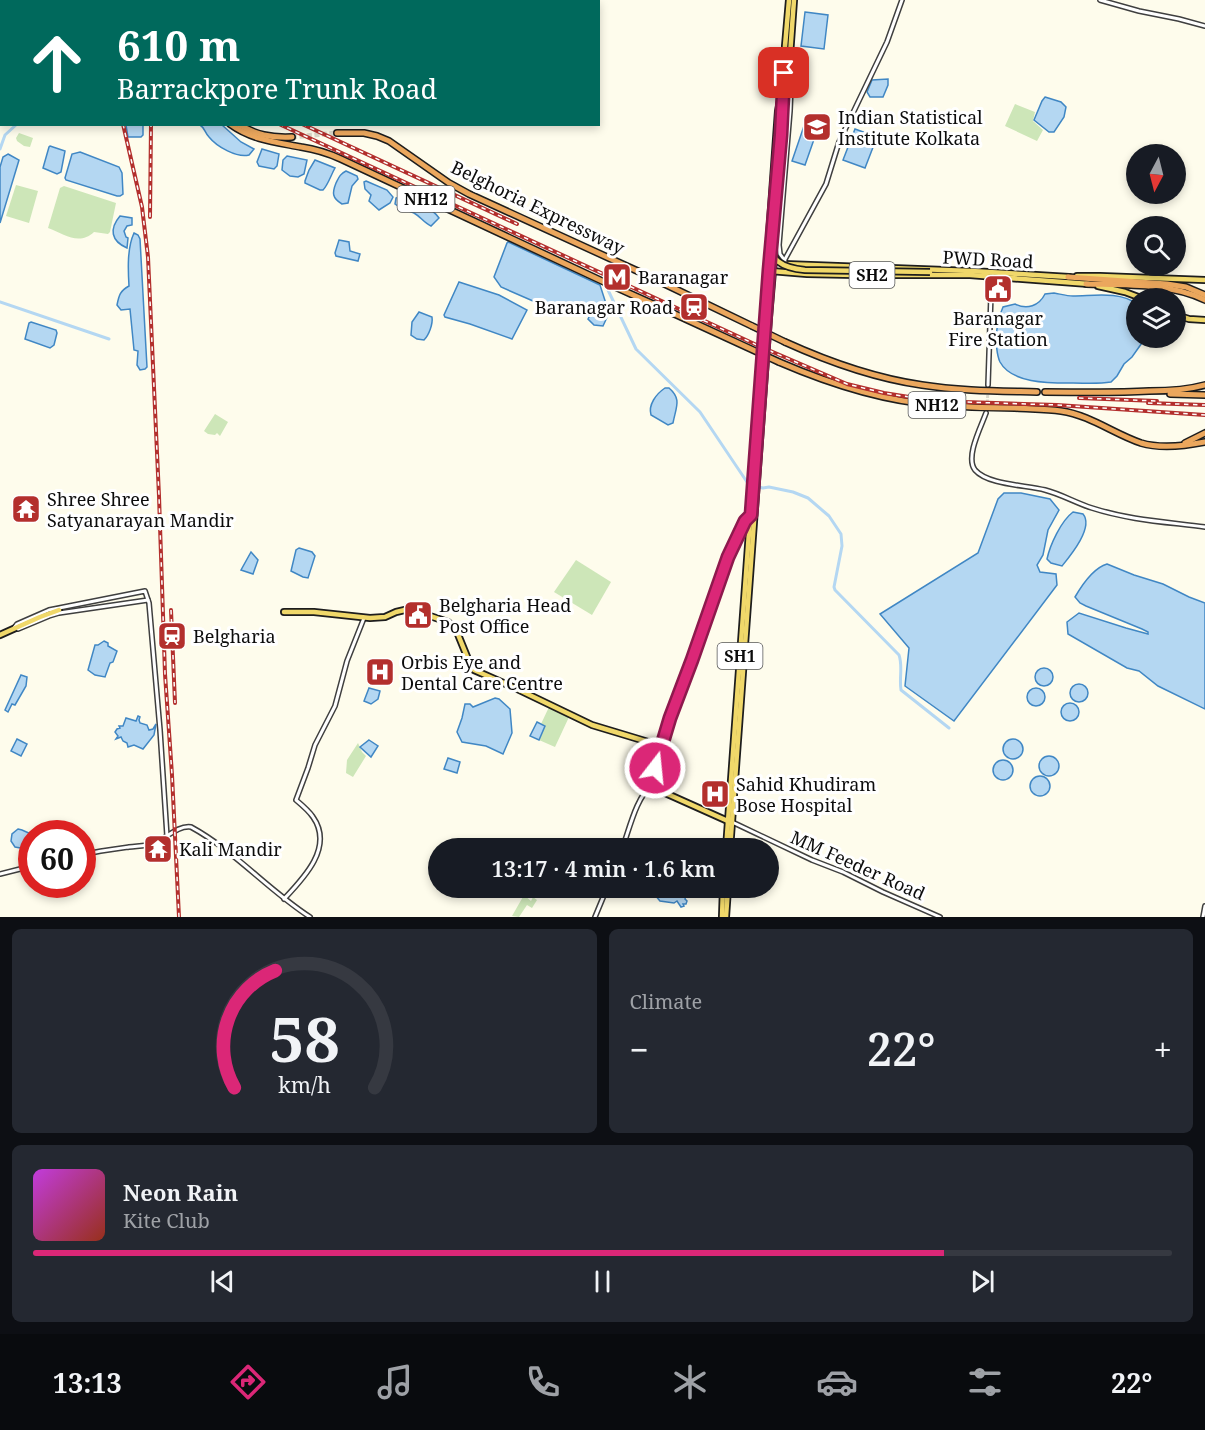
<!DOCTYPE html>
<meta charset="utf-8">
<style>
:root{--surface:#171b24;--page:#242831;--text:#f1f3f6;--muted:#9ea1a6;--line:#363941;--accent:#db2777}
body{margin:0;font-family:"Noto Serif",serif;background:var(--page);color:var(--text);height:100vh;display:flex;flex-direction:column;font-size:22px;white-space:nowrap}
*{box-sizing:border-box;margin:0}
p{font-size:20px;color:var(--muted)}
.icon{flex:none;width:33px;height:33px;fill:none;stroke:currentColor;stroke-width:2;stroke-linecap:round;stroke-linejoin:round}
.map{position:relative;height:917px;overflow:hidden}
.details{display:flex;flex-direction:column;gap:12px;padding:12px;background:#0d0f14;flex:1}
.details>*{flex:none}
.guide{position:absolute;left:0px;top:0px;width:600px;height:126px;box-shadow:0 3px 9px #0003;background:#00695c;color:#fff;overflow:hidden}
.needle{width:39px;rotate:187deg}
.controls{position:absolute;left:1126px;top:144px;display:grid;gap:12px}
.controls a{display:grid;place-items:center;width:60px;height:60px;border-radius:50%;background:var(--surface);box-shadow:0 3px 9px #0003;font-size:30px}
.speed{position:absolute;left:18px;top:820px;display:flex;gap:12px;font-size:30px;font-weight:700;text-align:center}
.speed>*{display:grid;place-content:center;width:78px;height:78px;border-radius:50%;background:var(--surface);box-shadow:0 3px 9px #0003;line-height:1}
.speed .limit{border:9px solid #d22;background:#fff;color:#111}
.pin{position:absolute;display:grid;place-items:center;width:51px;height:51px;color:#fff;margin:-26px;border-radius:12px;box-shadow:0 3px 9px #0006}
.me{position:absolute;width:66px;margin:-33px;rotate:16deg;stroke-linejoin:round;filter:drop-shadow(0 0 4px #0008)}
.turn{display:flex;align-items:center;gap:21px;height:126px;padding:0 18px;font-size:27px}
.turn .icon{width:78px;height:78px;stroke-width:2.5}
.turn b{display:block;font-size:42px;line-height:51px}
.big{font-size:45px;font-weight:600;line-height:1.1}
.details .card{flex:1;display:flex;flex-direction:column;justify-content:center;gap:9px;min-width:0;padding:0 21px;border-radius:9px;background:var(--page)}
.details .dial{align-items:center;gap:0}
.dial svg{height:156px;overflow:visible;fill:none;stroke:var(--line);stroke-width:7;stroke-linecap:round;text-anchor:middle}
.dial text{fill:var(--text);stroke:none}
.song{display:flex;align-items:center;gap:18px}
.cover{width:72px;height:72px;border-radius:9px;background:linear-gradient(135deg,hsl(290 70% 55%),hsl(10 70% 35%))}
.played{height:6px;border-radius:3px;background:linear-gradient(90deg,var(--accent) 80%,var(--line) 80%)}
.keys{display:flex;justify-content:space-around;direction:ltr}
.heat{display:flex;justify-content:space-between;align-items:center;font-size:33px;direction:ltr}
.details .tiles{flex:1;display:grid;gap:12px;grid-template-columns:1fr 1fr}
.card:last-child{grid-column:span 2}
.trip{position:absolute;left:428px;top:838px;width:351px;height:60px;border-radius:30px;background:var(--surface);box-shadow:0 3px 9px #0003;font-weight:600;line-height:60px;text-align:center}
.tabs{display:flex;height:96px;justify-content:space-around;align-items:center;background:#090b0e;color:var(--muted)}
.tabs .icon{width:42px;height:42px}
.tabs .active{color:var(--accent)}
.tabs b{font-size:27px;color:var(--text)}
.map>svg:first-child{display:block}
</style>
<div class="map">
<svg width="1205" height="917" viewBox="0 0 1205 917">
<rect width="100%" height="100%" fill="#fefcec"/>
<g fill="#cde6b8">
<polygon points="1015,104 1035,112 1033,121 1043,130 1037,141 1005,126"/>
<polygon points="19,133 33,138 30,147 24,146 17,141 16,138"/>
<polygon points="16,185 38,191 29,223 6,216"/>
<path d="M64,186L116,203L110,232L108,234L94,232C79,246 64,234 48,228L60,188Z"/>
<polygon points="215,414 228,422 220,436 217,433 215,435 208,434 204,431"/>
<polygon points="576,560 611,582 592,615 554,592"/>
<polygon points="549,707 569,717 555,747 539,740 545,726 541,724"/>
<polygon points="358,743 362,752 366,756 353,777 346,773 347,760"/>
<polygon points="524,895 531,901 533,897 537,900 532,908 527,905 519,917 512,916"/>
</g>
<g fill="#b4d7f2" stroke="#4087c4" stroke-width="1.5">
<polygon points="805,12 828,15 824,49 801,46"/>
<polygon points="888,79 888,85 883,97 870,97 867,92 872,80"/>
<polygon points="1045,97 1061,102 1066,107 1064,117 1054,132 1049,132 1034,120 1042,101"/>
<polygon points="805,123 818,128 805,165 792,161"/>
<polygon points="126,125 143,125 143,135 141,137 128,137"/>
<path d="M200,125H222L241,142L254,149L249,155C237,158 217,147 209,137C205,133 205,128 200,125Z"/>
<polygon points="855,129 877,137 865,168 843,160"/>
<polygon points="50,146 65,151 61,172 57,174 43,168 49,147"/>
<polygon points="262,149 279,154 277,166 274,169 259,166 257,162"/>
<polygon points="80,152 119,167 122,173 123,194 120,196 117,196 66,180 65,178 72,154"/>
<polygon points="8,154 19,160 0,223 0,167 3,157"/>
<polygon points="287,156 307,160 304,174 298,177 290,176 282,170 283,160"/>
<path d="M315,160L335,168C331,175 328,185 323,190H320L305,183V181L309,170Z"/>
<path d="M346,171L357,176L358,179L352,186L348,203L342,204C332,198 332,193 336,183C339,177 340,174 346,171Z"/>
<polygon points="366,181 387,190 393,197 390,203 379,210 369,201 371,195 365,189 364,182"/>
<path d="M399,197C412,201 431,206 439,218L431,226C424,223 421,217 414,213C407,210 401,209 395,204L396,198Z"/>
<path d="M120,216L132,218V225L127,226L124,231L126,237L128,238L127,248C111,241 109,229 120,216Z"/>
<path d="M134,233L138,235L140,239L146,349L147,367L145,369L140,370L137,365L138,351L134,350L130,309L121,310L117,305C119,295 120,291 129,286C128,270 127,248 134,233Z"/>
<polygon points="339,240 349,242 350,251 360,254 358,261 336,256 335,253"/>
<polygon points="508,242 600,285 609,313 603,326 594,325 588,319 589,317 586,312 582,315 574,316 533,301 501,287 494,277 507,243"/>
<polygon points="459,282 499,295 527,310 512,339 470,324 445,317 444,315"/>
<path d="M1054,293C1060,294 1067,296 1073,296C1094,296 1119,291 1137,304V338H1145L1144,340L1132,357L1124,364L1117,376L1111,382C1098,384 1086,383 1073,383C1051,383 1012,384 1000,362C997,356 997,349 996,343C996,331 998,318 1003,307L1015,304C1027,310 1039,306 1045,294Z"/>
<path d="M419,312L432,317C433,324 429,335 424,340L417,339L411,335L412,322Z"/>
<polygon points="31,322 56,330 57,333 54,345 50,348 25,339 29,323"/>
<path d="M665,388H669C682,399 676,407 673,423L668,425L651,415C648,405 656,394 665,388Z"/>
<polygon points="1004,493 1021,493 1050,499 1059,510 1048,530 1043,555 1037,565 1040,572 1056,574 1057,585 954,721 905,686 909,648 880,614 978,553 998,499"/>
<path d="M1073,512L1083,514C1094,527 1071,555 1062,566L1051,563L1047,559C1050,545 1061,521 1073,512Z"/>
<polygon points="299,548 312,552 315,556 308,578 303,577 291,571 296,550"/>
<polygon points="251,552 258,560 253,574 241,570"/>
<path d="M1107,564L1134,575L1163,584L1189,597L1205,603V709L1158,686L1139,671L1127,668L1068,634L1067,622L1079,613L1126,628L1148,634V632L1142,629L1086,606L1080,603L1075,597C1082,585 1093,568 1107,564Z"/>
<polygon points="104,641 108,643 108,646 117,651 113,662 110,663 105,677 95,675 88,670 95,645 98,645"/>
<circle cx="1044" cy="677" r="9"/>
<polygon points="21,675 27,677 26,686 15,705 12,704 8,712 5,710"/>
<circle cx="1079" cy="693" r="9"/>
<circle cx="1036" cy="697" r="9"/>
<polygon points="369,688 380,691 378,699 371,704 364,701"/>
<polygon points="495,698 499,699 510,709 512,733 503,754 486,746 462,742 457,732 462,718 465,704 470,704 473,707"/>
<circle cx="1070" cy="712" r="9"/>
<polygon points="138,716 140,717 139,720 140,723 147,725 149,730 153,729 156,724 154,735 143,749 134,745 128,747 127,743 123,741 121,737 116,739 118,736 115,732 117,729 120,728 119,726 123,726 126,718 136,721"/>
<polygon points="537,722 545,726 539,740 530,736"/>
<circle cx="1013" cy="749" r="10"/>
<polygon points="17,739 27,744 21,756 11,751"/>
<polygon points="369,740 378,746 371,757 360,747"/>
<circle cx="1049" cy="766" r="10"/>
<polygon points="448,758 460,762 457,773 444,769"/>
<circle cx="1003" cy="770" r="10"/>
<circle cx="1040" cy="786" r="10"/>
<polygon points="18,829 22,830 31,834 31,844 26,849 15,847 11,841 12,834"/>
<polygon points="656,888 695,888 690,891 688,896 686,896 685,899 687,901 686,904 683,904 684,906 681,907 677,901 674,903 660,901 655,895"/>
</g>
<g fill="none" stroke-linecap="round" stroke-linejoin="round">
<g stroke="#b4d7f2" stroke-width="3">
<polyline points="68,0 69,2"/>
<polyline points="0,149 5,135 17,124"/>
<path d="M608,290L636,349L700,412L749,485L763,488L769,487L793,492L808,498L829,516L841,534L842,546L834,587L835,590L899,655C903,666 899,678 901,690L949,728"/>
<polyline points="0,302 109,339"/>
</g>
<polyline stroke="#dad8ca" stroke-width="3" stroke-dasharray="3 1.5" stroke-linecap="butt" points="987,407 988,390"/>
<polyline stroke="#dad8ca" stroke-width="5" stroke-dasharray="5 2.5" stroke-linecap="butt" points="292,137 337,133"/>
<g stroke="#3f3f3f" stroke-width="6">
<g id="tertiary">
<polyline points="48,0 50,2"/>
<polyline points="1100,0 1139,11 1179,19 1205,26"/>
<polyline points="0,84 2,82"/>
<polyline points="784,261 826,184 839,142 887,42 902,0"/>
<polyline points="785,261 780,254 779,245 790,111 792,64 790,60"/>
<polyline points="988,385 991,294 993,276"/>
<path d="M986,413C981,427 965,457 975,470C988,485 1026,485 1045,490C1061,494 1076,503 1092,508C1129,520 1167,522 1205,527"/>
<polyline points="14,628 17,624 49,610 145,591 149,603 160,730 167,836"/>
<polyline points="18,629 49,616 59,613 148,600"/>
<polyline points="661,749 670,718 692,660 728,557 745,521 750,516"/>
<polyline points="732,822 812,860 843,872 883,892 940,917"/>
<path d="M622,849C629,831 636,797 652,785"/>
<path d="M82,855C98,851 114,849 129,847C137,846 145,846 153,844C165,839 178,825 191,827C235,851 268,890 310,917"/>
<polyline points="0,874 32,866"/>
<path d="M284,899C304,878 334,847 313,817C309,811 302,805 296,800L308,768L315,745L335,706L347,661L364,618"/>
<polyline points="595,917 607,888"/>
<polyline points="1203,917 1205,906"/>
</g>
</g>
<g stroke="#1d1d1d" stroke-width="8">
<g id="primary">
<polyline points="778,111 781,96"/>
<polyline points="784,138 794,0"/>
<polyline points="784,264 971,271 1069,277"/>
<polyline points="771,271 807,274 856,275 970,275 1089,284"/>
<polyline points="1077,276 1100,276 1205,280"/>
<polyline points="1098,286 1125,292 1141,298"/>
<polyline points="1176,315 1189,319 1205,320"/>
<polyline points="284,612 314,612 370,618 385,617 396,612 409,609 448,622 455,628 457,632 468,659 474,670 515,688 592,725 655,744 661,749 652,780 652,785 654,788 730,822"/>
<polyline points="0,635 40,617 59,610"/>
<polyline points="726,849 764,326 781,135 785,46 789,0"/>
<polyline points="730,849 769,317 781,179"/>
<polyline points="722,917 723,888"/>
<polyline points="726,917 728,888"/>
</g>
</g>
<g stroke="#1d1d1d" stroke-width="8">
<g id="motorway">
<polyline points="0,18 2,18"/>
<polyline points="0,22 2,22"/>
<polyline points="0,30 2,31"/>
<path d="M230,124C252,140 275,142 301,147C314,149 328,153 341,159L602,281L653,304"/>
<path d="M238,124C256,135 271,138 292,137"/>
<polyline points="337,133 364,133 377,136 389,141 449,183 469,194 644,274 752,326"/>
<polyline points="1068,277 1167,284 1186,287 1205,295"/>
<path d="M1086,284C1125,285 1170,283 1205,300"/>
<path d="M785,342C829,362 873,378 922,385C960,391 999,391 1037,392"/>
<path d="M779,362C830,384 882,401 937,405C963,407 989,408 1015,408C1030,409 1046,409 1061,411C1090,415 1114,434 1141,443C1161,449 1185,446 1205,442"/>
<path d="M1045,392C1080,392 1114,393 1149,391C1168,391 1187,390 1205,385"/>
<polyline points="1170,394 1205,395"/>
<polyline points="1185,443 1205,433"/>
</g>
</g>
<use href="#tertiary" stroke="#fff" stroke-width="3"/>
<use href="#primary" stroke="#f0d86a" stroke-width="4.5"/>
<use href="#motorway" stroke="#eba75d" stroke-width="5"/>
<g stroke="#b32f2d" stroke-width="4">
<g id="rail">
<polyline points="91,0 91,2"/>
<polyline points="127,0 129,2"/>
<polyline points="157,2 157,0"/>
<polyline points="123,124 142,207 148,257 159,496 165,674 172,775 179,917"/>
<polyline points="279,124 761,347 847,384 884,393 934,401 1057,405 1205,415"/>
<polyline points="302,124 517,224"/>
<polyline points="150,217 151,124"/>
<polyline points="1079,398 1157,401"/>
<polyline points="1148,403 1205,405"/>
<polyline points="171,610 175,703"/>
</g>
</g>
<use href="#rail" stroke="#fff" stroke-width="1.5" stroke-dasharray="4.5" stroke-linecap="butt"/>
<g stroke="#1d1d1d" stroke-width="8" stroke-linecap="butt">
<path id="primary-bridge" d="M778,111L769,236C768,261 783,268 805,270L930,272"/>
</g>
<g stroke="#1d1d1d" stroke-width="8" stroke-linecap="butt">
<g id="motorway-bridge">
<polyline points="653,304 779,362"/>
<polyline points="752,326 785,342"/>
</g>
</g>
<use href="#primary-bridge" stroke="#f0d86a" stroke-width="4.5"/>
<use href="#motorway-bridge" stroke="#eba75d" stroke-width="5"/>
</g>
<g fill="none" stroke-linecap="round" stroke-linejoin="round">
<g stroke="#8e194d" stroke-width="15">
<polyline id="route" points="655,768 670,718 692,660 728,557 745,521 751,515 769,270 781,135 784,73"/>
</g>
<use href="#route" stroke="#db2777" stroke-width="10"/>
</g>
<defs>
<g id="university-square" transform="scale(1.5)"><rect x="-9" y="-9" width="18" height="18" rx="4" fill="#b32f2d" stroke="#fff"/><path d="M0-5L7-2L0 1L-7-2ZM-4 1L0 2.5L4 1V4Q0 6-4 4Z" fill="#fff"/></g>
<g id="metro-square" transform="scale(1.5)"><rect x="-9" y="-9" width="18" height="18" rx="4" fill="#b32f2d" stroke="#fff"/><path d="M-5.5 5V-5H-3L0 0L3-5H5.5V5H3V-.5L0 4L-3-.5V5Z" fill="#fff"/></g>
<g id="civic-square" transform="scale(1.5)"><rect x="-9" y="-9" width="18" height="18" rx="4" fill="#b32f2d" stroke="#fff"/><path d="M-.6-6.5H3V-4.5H.6V-3L4-1V1h2V6H-6V1h2V-1L-.6-3ZM-1.2 2.5V6h2.4V2.5Z" fill="#fff"/></g>
<g id="station-square" transform="scale(1.5)"><rect x="-9" y="-9" width="18" height="18" rx="4" fill="#b32f2d" stroke="#fff"/><path d="M-3-6H3Q5-6 5-4V2Q5 4 3 4L4.5 6H3L1.5 4h-3L-3 6H-4.5L-3 4Q-5 4-5 2V-4Q-5-6-3-6ZM-3.5-4v3h7v-3ZM-3.5 1v1.5H-2V1ZM2 1v1.5H3.5V1Z" fill="#fff"/></g>
<g id="temple-square" transform="scale(1.5)"><rect x="-9" y="-9" width="18" height="18" rx="4" fill="#b32f2d" stroke="#fff"/><path d="M0-6L5-2H3V0L6.5 2.5H4V6H1.5V3h-3V6H-4V2.5H-6.5L-3 0V-2H-5Z" fill="#fff"/></g>
<g id="hospital-square" transform="scale(1.5)"><rect x="-9" y="-9" width="18" height="18" rx="4" fill="#b32f2d" stroke="#fff"/><path d="M-5-5h3v3.5h4V-5h3V5h-3V1.5h-4V5h-3Z" fill="#fff"/></g>
</defs>
<g fill-rule="evenodd">
<use href="#university-square" x="817" y="127"/>
<use href="#metro-square" x="617" y="277"/>
<use href="#civic-square" x="998" y="289"/>
<use href="#station-square" x="694" y="307"/>
<use href="#temple-square" x="26" y="509"/>
<use href="#civic-square" x="418" y="615"/>
<use href="#station-square" x="172" y="636"/>
<use href="#hospital-square" x="380" y="672"/>
<use href="#hospital-square" x="715" y="794"/>
<use href="#temple-square" x="158" y="849"/>
</g>
<g text-anchor="middle" dominant-baseline="central" stroke-width="6" stroke-linejoin="round" paint-order="stroke">
<g fill="#fff" stroke="#555" stroke-width="1.5">
<rect x="397.5" y="186" width="57" height="26" rx="4.5"/>
<rect x="849.5" y="262" width="45" height="26" rx="4.5"/>
<rect x="908.5" y="392" width="57" height="26" rx="4.5"/>
<rect x="717.5" y="643" width="45" height="26" rx="4.5"/>
</g>
<g font-size="16" font-weight="bold" fill="#0c0c0c">
<text x="426" y="199">NH12</text>
<text x="872" y="275">SH2</text>
<text x="937" y="405">NH12</text>
<text x="740" y="656">SH1</text>
</g>
<g font-size="18" fill="#0c0c0c" stroke="#fff" text-anchor="start">
<text x="838" y="117">Indian Statistical<tspan x="838" dy="21">Institute Kolkata</tspan></text>
<text x="638" y="277">Baranagar</text>
<text x="673" y="307" text-anchor="end">Baranagar Road</text>
<text x="998" y="318" text-anchor="middle">Baranagar<tspan x="998" dy="21">Fire Station</tspan></text>
<text x="47" y="499">Shree Shree<tspan x="47" dy="21">Satyanarayan Mandir</tspan></text>
<text x="439" y="605">Belgharia Head<tspan x="439" dy="21">Post Office</tspan></text>
<text x="193" y="636">Belgharia</text>
<text x="401" y="662">Orbis Eye and<tspan x="401" dy="21">Dental Care Centre</tspan></text>
<text x="736" y="784">Sahid Khudiram<tspan x="736" dy="21">Bose Hospital</tspan></text>
<text x="179" y="849">Kali Mandir</text>
</g>
<g font-size="18" fill="#0c0c0c" stroke="#fff">
<text transform="translate(538 207) rotate(26)">Belghoria Expressway</text>
<text transform="translate(988 259) rotate(3)">PWD Road</text>
<text transform="translate(858 865) rotate(24)">MM Feeder Road</text>
</g>
</g>
</svg>
<div class="controls">
<a><svg class="needle" viewBox="-14 -14 28 28"><path d="M0-13l5 13h-10z" fill="#e53935"/><path d="M0 13l5-13h-10z" fill="#9ea1a6"/></svg></a>
<a><svg class="icon" aria-label="search" viewBox="0 0 24 24"><circle cx="10" cy="10" r="6"/><path d="M15 15l6 6"/></svg></a>
<a><svg class="icon" aria-label="layers" viewBox="0 0 24 24"><path d="M12 4l9 5-9 5-9-5zM3 14l9 5 9-5"/></svg></a>
</div>
<div class="speed"><div class="limit">60</div></div>
<div class="pin" style="left:784px;top:73px;background:#d93025"><svg class="icon" aria-label="arrive" viewBox="0 0 24 24"><path d="M6 21V4h12l-3 4 3 4H6"/></svg></div>
<svg class="me" style="left:655px;top:768px" viewBox="-20 -20 40 40"><circle r="17" fill="#db2777" stroke="#fff" stroke-width="3"/><path d="M0-11L8 9 0 5-8 9z" fill="#fff"/></svg>
<div class="trip">13:17 · 4 min · 1.6 km</div>
<div class="guide">
<div class="turn"><svg class="icon" aria-label="ahead" viewBox="0 0 24 24"><path d="M12 20V5M6 11l6-6 6 6"/></svg><div><b>610 m</b>Barrackpore Trunk Road</div></div>
</div>
</div>
<section class="details">
<div class="tiles">
<div class="card dial"><svg viewBox="0 0 100 80">
<path d="M14 69A42 42 0 1 1 86 69"/>
<path d="M14 69A42 42 0 0 1 35 9" stroke="#db2777"/>
<text x="50" y="56" font-size="32" font-weight="700">58</text>
<text x="50" y="72" font-size="11">km/h</text>
</svg></div>
<div class="card"><p>Climate</p>
<div class="heat"><a>−</a><b class="big">22°</b><a>+</a></div>
</div>
<div class="card">
<div class="song"><i class="cover"></i><div><b>Neon Rain</b><p>Kite Club</p></div></div>
<div class="played"></div>
<div class="keys"><svg class="icon" aria-label="previous" viewBox="0 0 24 24"><path d="M18 5L8 12l10 7zM5 5v14"/></svg><svg class="icon" aria-label="pause" viewBox="0 0 24 24"><path d="M8 5v14M16 5v14"/></svg><svg class="icon" aria-label="next" viewBox="0 0 24 24"><path d="M6 5l10 7-10 7zM19 5v14"/></svg></div>
</div>
</div>
</section>
<nav class="tabs">
<b>13:13</b>
<svg class="icon active" aria-label="directions" viewBox="0 0 24 24"><path d="M12 3l9 9-9 9-9-9zM9 14v-3h6M13 9l2 2-2 2"/></svg>
<svg class="icon" aria-label="music" viewBox="0 0 24 24"><path d="M9 18V5l10-2v13"/><circle cx="6" cy="18" r="3"/><circle cx="16" cy="16" r="3"/></svg>
<svg class="icon" aria-label="phone" viewBox="0 0 24 24"><path d="M5 4h4l2 5-3 2q2 4 5 5l2-3 5 2v4C11 20 4 13 5 4z"/></svg>
<svg class="icon" aria-label="climate" viewBox="0 0 24 24"><path d="M12 3v18M4 7l16 10M4 17L20 7"/></svg>
<svg class="icon" aria-label="car" viewBox="0 0 24 24"><path d="M5 17H2v-5l4-1 3-4h7l3 4 3 1v5h-3M9 17h6M6 11h13"/><circle cx="7" cy="17" r="2"/><circle cx="17" cy="17" r="2"/></svg>
<svg class="icon" aria-label="filters" viewBox="0 0 24 24"><path d="M4 7h16M4 17h16"/><circle cx="9" cy="7" r="2"/><circle cx="15" cy="17" r="2"/></svg>
<b>22°</b>
</nav>
